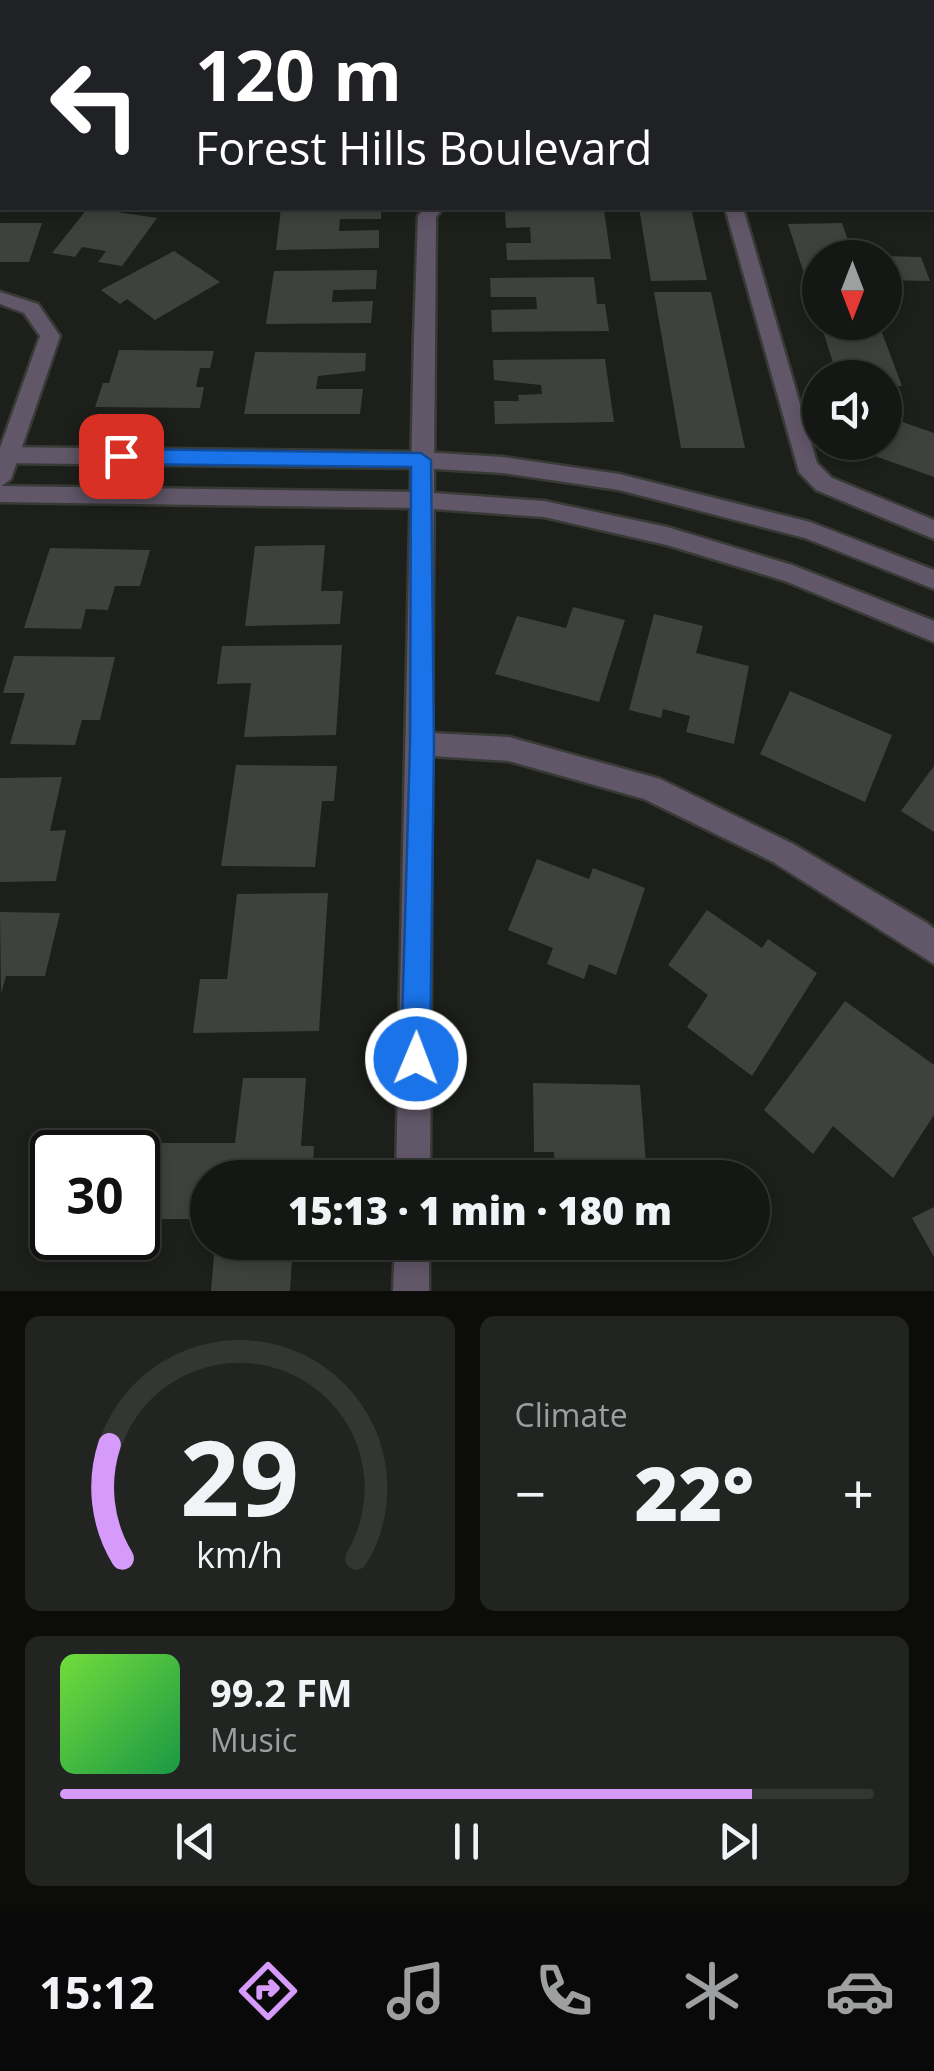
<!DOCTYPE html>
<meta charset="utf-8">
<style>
:root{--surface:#151714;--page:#222422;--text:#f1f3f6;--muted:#9d9fa0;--line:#343634;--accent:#d69bfa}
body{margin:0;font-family:"Open Sans",sans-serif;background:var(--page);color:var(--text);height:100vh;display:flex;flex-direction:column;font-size:38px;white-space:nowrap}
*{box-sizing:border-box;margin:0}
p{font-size:32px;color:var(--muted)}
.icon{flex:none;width:55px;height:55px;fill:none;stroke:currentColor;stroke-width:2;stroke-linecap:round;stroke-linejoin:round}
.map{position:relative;height:1291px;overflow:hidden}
.panel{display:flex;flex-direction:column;gap:25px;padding:25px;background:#0c0d0b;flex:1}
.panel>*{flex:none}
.hud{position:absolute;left:0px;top:0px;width:935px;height:210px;box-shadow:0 5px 15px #0003,0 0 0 2px var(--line);background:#202124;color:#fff;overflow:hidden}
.needle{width:65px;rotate:180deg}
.fabs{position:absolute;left:802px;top:240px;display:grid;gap:20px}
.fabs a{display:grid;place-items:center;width:100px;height:100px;border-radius:50%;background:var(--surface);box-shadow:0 5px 15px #0003,0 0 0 2px var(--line);font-size:50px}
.speed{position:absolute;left:30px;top:1130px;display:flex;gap:20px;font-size:50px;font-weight:700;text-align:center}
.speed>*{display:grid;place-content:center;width:130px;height:130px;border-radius:50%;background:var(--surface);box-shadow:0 5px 15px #0003,0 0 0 2px var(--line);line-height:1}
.speed .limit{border:5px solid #111;border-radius:15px;background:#fff;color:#111}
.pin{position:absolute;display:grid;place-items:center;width:85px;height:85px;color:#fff;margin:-42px;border-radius:20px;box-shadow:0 5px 15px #0006}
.me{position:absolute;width:110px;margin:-55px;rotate:1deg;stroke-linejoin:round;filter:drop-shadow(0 0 8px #0008)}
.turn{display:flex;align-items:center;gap:35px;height:210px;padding:0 30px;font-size:45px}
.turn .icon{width:130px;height:130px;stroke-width:2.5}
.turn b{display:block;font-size:70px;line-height:85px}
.big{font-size:75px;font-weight:800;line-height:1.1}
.panel .widget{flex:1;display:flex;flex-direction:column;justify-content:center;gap:15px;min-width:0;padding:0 35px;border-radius:15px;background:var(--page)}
.panel .dial{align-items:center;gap:0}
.dial svg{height:260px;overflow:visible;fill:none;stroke:var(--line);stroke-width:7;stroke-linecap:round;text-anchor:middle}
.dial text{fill:var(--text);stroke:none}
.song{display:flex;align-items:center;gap:30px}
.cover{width:120px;height:120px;border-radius:15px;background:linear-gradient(135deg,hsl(100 70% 55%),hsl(140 70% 35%))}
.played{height:10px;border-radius:5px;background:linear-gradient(90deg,var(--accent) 85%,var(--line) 85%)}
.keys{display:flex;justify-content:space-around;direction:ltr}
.heat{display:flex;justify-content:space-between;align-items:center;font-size:55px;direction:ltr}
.panel .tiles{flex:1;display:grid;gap:25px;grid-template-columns:1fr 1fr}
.widget:last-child{grid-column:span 2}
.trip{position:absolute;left:190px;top:1160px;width:580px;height:100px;border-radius:50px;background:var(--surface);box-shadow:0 5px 15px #0003,0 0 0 2px var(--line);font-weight:800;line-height:100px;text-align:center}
.menu{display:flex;height:160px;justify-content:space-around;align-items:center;background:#080908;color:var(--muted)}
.menu .icon{width:70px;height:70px}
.menu .on{color:var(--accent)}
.menu b{font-size:45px;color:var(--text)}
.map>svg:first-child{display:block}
</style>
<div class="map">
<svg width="934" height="1291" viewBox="0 0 934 1291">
<rect width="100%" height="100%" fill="#1c1f1a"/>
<g fill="#3f423c">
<polygon points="88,208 91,208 157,218 122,266 98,262 106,251 82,247 75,257 52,253"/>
<polygon points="281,208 381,208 381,219 340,219 339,231 379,230 379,248 276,250"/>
<polygon points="639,208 691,208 707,280 651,281"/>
<polygon points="604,210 611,259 507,260 506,243 531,243 530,227 506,228 505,211"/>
<polygon points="0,223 42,223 29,262 0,262"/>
<polygon points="842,223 854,258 820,258 819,320 788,224"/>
<polygon points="174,251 220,282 155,320 127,299 120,304 101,290"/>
<polygon points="885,256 921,257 930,281 886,280"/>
<polygon points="377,270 376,289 333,290 332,302 373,301 371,323 266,324 274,271"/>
<polygon points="594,277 597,304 605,304 609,331 492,332 491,310 537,309 536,297 491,297 490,278"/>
<polygon points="654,292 711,292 745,448 681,448"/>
<polygon points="820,322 878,322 902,386 885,386 885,378 838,378"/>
<polygon points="119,350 214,351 210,368 200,368 196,387 204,387 200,408 95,407 103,383 109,383"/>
<polygon points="255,352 366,353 365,371 318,376 316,389 363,389 360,414 244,414"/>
<polygon points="605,359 614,422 495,424 494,401 519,401 518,395 542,394 541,385 494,380 493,360"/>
<polygon points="885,416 934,433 934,477 838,443 885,442"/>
<polygon points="325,545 321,591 343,591 340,624 245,626 255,546"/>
<polygon points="50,548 150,550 140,586 115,586 108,610 86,609 81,629 24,628"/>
<polygon points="573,607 625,620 599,702 495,674 517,616 566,628"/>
<polygon points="654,614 703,626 696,653 749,666 734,744 686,732 690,716 663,709 661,718 629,710"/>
<polygon points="342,645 336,735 244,737 251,683 217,684 222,646"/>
<polygon points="14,656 115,657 100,720 82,720 75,745 10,744 25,693 3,693"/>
<polygon points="790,691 892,735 865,802 760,754"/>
<polygon points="236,765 337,766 334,801 322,801 315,867 221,866"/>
<polygon points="934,766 934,832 901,811"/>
<polygon points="62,777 50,831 66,830 56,881 0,882 0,778"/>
<polygon points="537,859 589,879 593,868 645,888 616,975 589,964 584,979 547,964 553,948 508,930"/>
<polygon points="328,893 319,1031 193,1033 200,979 227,979 237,894"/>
<polygon points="707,910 762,948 768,939 817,973 752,1076 687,1027 708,995 668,965"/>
<polygon points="0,912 60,913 45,976 6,976 1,994"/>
<polygon points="845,1001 934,1065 934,1115 893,1178 833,1126 813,1154 764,1110"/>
<polygon points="243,1078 306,1078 301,1146 314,1146 312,1178 208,1178 208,1219 138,1219 144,1143 235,1143"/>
<polygon points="533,1083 640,1085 647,1178 555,1178 554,1152 534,1152"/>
<polygon points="934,1207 934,1257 912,1218"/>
<polygon points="215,1243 293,1243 290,1291 211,1291"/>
</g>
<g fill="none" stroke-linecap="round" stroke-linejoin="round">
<g stroke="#383a36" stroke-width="5">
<g id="service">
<polygon points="246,0 254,0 256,2 248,2"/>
<rect x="387" y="0" width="8" height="2"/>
<polygon points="851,0 859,0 861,2 853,2"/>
<rect x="932" y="4" width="2" height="7"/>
<rect x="0" y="150" width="2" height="6"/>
</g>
</g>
<g stroke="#383a36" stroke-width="5">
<g id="minor">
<rect x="932" y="154" width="2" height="10"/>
<polygon points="425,208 443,208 436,217 432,733 509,737 660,779 793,844 927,923 934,929 934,964 773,862 644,799 509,761 432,756 430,1178 396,1178 414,336 418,216"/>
<polygon points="725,208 743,208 817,463 832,478 934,520 934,539 816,490 799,472"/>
<polygon points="0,292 38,304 60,336 11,479 0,487 0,448 40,336 24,313 0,304"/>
<polygon points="395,1242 429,1242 429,1291 393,1291"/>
</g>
</g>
<g stroke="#383a36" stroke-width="5">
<g id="tertiary">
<polygon points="0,447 421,452 503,457 619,474 810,522 934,570 934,589 805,538 619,490 503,473 421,468 0,463"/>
<polygon points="0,486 420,492 544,501 667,527 792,565 934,621 934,642 785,581 667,545 544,517 420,508 0,502"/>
</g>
</g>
<g stroke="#383a36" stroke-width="5">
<g id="secondary">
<rect x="0" y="76" width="2" height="10"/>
<rect x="932" y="84" width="2" height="10"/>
<polygon points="0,99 2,100 2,110 0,109"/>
<rect x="932" y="107" width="2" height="10"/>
</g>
</g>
<use href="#service" fill="#625769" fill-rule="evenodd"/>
<use href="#minor" fill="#625769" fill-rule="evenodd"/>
<use href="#tertiary" fill="#625769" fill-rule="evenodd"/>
<use href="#secondary" fill="#897794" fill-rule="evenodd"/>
</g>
<polygon fill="#1a73e8" stroke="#114b97" stroke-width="2.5" points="121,449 421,453 431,460 434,744 430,1059 426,1069 416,1074 405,1069 401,1059 410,744 411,467 121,464 111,456"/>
</svg>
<div class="fabs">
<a><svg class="needle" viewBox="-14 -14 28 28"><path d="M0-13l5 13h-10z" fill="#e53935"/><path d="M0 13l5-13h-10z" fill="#9d9fa0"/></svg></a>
<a><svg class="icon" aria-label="sound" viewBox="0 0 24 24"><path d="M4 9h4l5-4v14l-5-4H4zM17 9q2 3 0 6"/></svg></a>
</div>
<div class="speed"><div class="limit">30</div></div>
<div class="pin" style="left:121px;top:456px;background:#d93025"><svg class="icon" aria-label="arrive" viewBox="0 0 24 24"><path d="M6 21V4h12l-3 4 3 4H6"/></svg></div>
<svg class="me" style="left:416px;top:1059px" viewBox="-20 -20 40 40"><circle r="17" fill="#1a73e8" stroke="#fff" stroke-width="3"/><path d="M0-11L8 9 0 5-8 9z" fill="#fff"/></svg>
<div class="trip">15:13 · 1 min · 180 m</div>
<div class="hud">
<div class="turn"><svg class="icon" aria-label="left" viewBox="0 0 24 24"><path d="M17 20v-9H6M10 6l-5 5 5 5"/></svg><div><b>120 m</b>Forest Hills Boulevard</div></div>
</div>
</div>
<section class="panel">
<div class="tiles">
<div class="widget dial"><svg viewBox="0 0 100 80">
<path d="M14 69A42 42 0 1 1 86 69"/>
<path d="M14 69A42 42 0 0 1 10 34" stroke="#d69bfa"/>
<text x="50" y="56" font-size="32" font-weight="700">29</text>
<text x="50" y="72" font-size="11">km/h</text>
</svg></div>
<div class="widget"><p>Climate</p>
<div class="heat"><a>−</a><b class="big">22°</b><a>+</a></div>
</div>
<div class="widget">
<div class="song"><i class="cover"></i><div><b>99.2 FM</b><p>Music</p></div></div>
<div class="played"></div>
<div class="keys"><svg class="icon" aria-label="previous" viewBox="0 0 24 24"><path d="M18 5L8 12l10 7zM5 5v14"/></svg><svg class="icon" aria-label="pause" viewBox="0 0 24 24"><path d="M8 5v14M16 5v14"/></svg><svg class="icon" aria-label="next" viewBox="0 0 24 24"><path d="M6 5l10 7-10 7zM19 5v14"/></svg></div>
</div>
</div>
</section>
<nav class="menu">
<b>15:12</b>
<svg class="icon on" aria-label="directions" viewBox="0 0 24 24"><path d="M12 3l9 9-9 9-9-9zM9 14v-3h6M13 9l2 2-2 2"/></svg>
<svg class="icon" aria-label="music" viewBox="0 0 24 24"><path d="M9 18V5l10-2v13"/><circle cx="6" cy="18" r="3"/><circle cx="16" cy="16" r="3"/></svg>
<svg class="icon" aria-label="phone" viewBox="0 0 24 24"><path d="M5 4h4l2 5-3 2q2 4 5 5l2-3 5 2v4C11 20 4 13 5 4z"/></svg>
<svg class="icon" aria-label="climate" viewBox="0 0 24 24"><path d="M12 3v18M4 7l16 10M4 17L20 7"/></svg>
<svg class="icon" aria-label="car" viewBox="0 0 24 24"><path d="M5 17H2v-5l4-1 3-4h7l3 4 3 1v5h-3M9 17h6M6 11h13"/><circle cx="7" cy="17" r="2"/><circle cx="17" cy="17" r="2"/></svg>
</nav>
